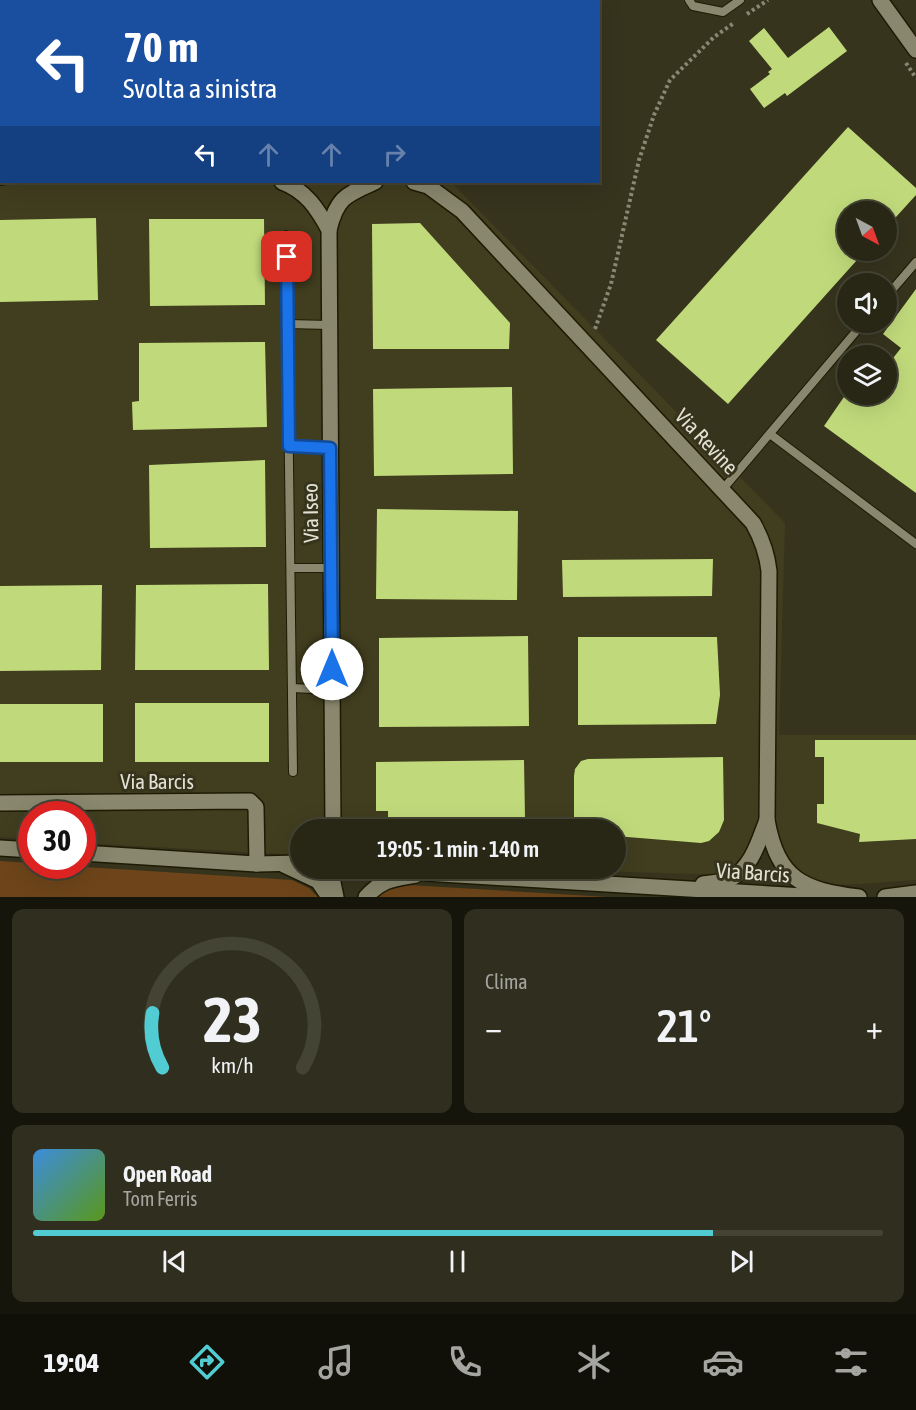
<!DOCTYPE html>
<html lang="it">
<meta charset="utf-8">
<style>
:root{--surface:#282716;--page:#302f1f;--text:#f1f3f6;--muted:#a5a5a1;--line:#444435;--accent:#51ccd2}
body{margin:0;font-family:"Asap Condensed",sans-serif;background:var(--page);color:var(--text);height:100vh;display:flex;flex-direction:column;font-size:22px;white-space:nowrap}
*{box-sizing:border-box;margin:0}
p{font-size:20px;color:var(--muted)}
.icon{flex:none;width:33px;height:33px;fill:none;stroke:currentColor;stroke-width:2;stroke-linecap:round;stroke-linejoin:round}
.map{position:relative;height:897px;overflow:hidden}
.details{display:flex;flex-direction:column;gap:12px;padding:12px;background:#16150c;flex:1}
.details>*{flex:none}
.banner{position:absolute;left:0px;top:0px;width:600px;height:183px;box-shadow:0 6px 24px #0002,0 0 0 2px var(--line);background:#1a4fa0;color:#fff;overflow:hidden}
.needle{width:39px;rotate:139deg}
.fabs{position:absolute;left:837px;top:201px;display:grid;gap:12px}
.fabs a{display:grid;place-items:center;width:60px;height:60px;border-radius:50%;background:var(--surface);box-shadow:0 6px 24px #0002,0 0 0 2px var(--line);font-size:30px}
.speed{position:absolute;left:18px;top:801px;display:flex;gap:12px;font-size:30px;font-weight:700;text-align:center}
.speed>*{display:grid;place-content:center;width:78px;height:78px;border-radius:50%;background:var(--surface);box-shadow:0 6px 24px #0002,0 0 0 2px var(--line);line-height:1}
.speed .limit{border:9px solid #d22;background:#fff;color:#111}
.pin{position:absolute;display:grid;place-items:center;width:51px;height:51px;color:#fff;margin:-26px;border-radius:12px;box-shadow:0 3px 9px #0006}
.me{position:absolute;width:66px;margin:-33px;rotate:0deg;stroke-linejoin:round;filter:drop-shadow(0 0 4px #0008)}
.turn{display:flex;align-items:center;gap:21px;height:126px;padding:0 24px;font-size:27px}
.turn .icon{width:78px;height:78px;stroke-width:2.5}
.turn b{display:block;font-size:42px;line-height:51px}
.lanes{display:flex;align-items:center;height:57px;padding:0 24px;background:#0003;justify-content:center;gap:30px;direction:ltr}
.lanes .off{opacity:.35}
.big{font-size:45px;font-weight:600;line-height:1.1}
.details .tile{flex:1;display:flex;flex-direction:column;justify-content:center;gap:9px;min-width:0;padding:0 21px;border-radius:12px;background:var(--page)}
.details .dial{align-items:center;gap:0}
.dial svg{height:156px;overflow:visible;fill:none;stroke:var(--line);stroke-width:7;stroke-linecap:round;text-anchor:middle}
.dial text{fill:var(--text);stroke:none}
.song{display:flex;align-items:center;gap:18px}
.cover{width:72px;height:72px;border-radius:9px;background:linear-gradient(135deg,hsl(210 70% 55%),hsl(90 70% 35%))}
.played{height:6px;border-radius:3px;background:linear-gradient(90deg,var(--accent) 80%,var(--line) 80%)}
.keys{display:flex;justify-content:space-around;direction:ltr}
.heat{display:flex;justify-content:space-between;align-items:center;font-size:33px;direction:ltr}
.details .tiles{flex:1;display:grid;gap:12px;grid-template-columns:1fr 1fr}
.tile:last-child{grid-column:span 2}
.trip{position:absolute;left:290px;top:819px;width:336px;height:60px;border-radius:30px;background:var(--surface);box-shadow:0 6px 24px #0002,0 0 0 2px var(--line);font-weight:600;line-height:60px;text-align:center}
.tab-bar{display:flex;height:96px;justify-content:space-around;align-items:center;background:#101009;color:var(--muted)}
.tab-bar .icon{width:42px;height:42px}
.tab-bar .selected{color:var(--accent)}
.tab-bar b{font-size:27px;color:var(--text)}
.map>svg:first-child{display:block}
</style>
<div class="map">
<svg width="916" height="897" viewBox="0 0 916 897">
<rect width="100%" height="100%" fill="#36341d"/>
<polygon fill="#413d1f" points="0,0 266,0 2,2 2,182 448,182 454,185 785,523 779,735 916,735 916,880 860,884 831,885 814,881 798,874 782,856 774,834 750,851 734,868 723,875 534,869 615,868 615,830 300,830 300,855 83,843 82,814 32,814 31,839 0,837"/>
<g fill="#6e451a">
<polygon points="0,861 31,863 32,866 69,866 292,880 309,888 318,897 0,897"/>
<polygon points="409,885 608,897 375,897 390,887"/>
</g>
<g fill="#c0da7b">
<polygon points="829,27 847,51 787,96 785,93 764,108 750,89 770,74 768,72 772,69 749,41 764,28 788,58"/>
<polygon points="848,127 916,188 916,195 886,228 886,212 848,212 848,250 866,250 728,404 656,340"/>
<polygon points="96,218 98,300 0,302 0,220"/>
<polygon points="149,219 264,219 265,305 150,306"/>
<polygon points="420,223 510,323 509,349 373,349 372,224"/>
<polygon points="916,289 916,493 824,426 846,394 886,394 886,367 901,348 883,334"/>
<polygon points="265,342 267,427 133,430 132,402 139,401 139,343"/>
<polygon points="512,387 513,474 374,476 373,389"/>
<polygon points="265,460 266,547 150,548 149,465"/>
<polygon points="377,509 518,511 517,600 376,599"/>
<polygon points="713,559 712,596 563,597 562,560"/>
<polygon points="268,584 269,670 135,670 136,585"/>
<polygon points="102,585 101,670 0,671 0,586"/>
<polygon points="528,636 529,726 379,727 379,638"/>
<polygon points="578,637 717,637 720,695 716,724 578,725"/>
<rect x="135" y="703" width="134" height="59"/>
<rect x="0" y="704" width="103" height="58"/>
<polygon points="815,740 916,740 916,839 859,842 860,834 817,823 817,804 824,804 824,757 815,757"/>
<polygon points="723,757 724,820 719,832 709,841 701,843 615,836 615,830 574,830 574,776 575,769 581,761 588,759"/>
<polygon points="524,760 525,818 388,820 388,811 376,811 376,762"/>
</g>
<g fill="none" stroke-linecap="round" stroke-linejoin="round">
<g stroke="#1e1b05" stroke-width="10">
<g id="service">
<polyline points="689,0 693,6 723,12 740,0"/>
<polyline points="286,235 293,772"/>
<polyline points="886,297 916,262"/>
<polyline points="288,324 329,325"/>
<polyline points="770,434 916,544"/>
<polyline points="289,446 330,448"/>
<polyline points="723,489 864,322"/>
<polyline points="291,568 331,568"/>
<polyline points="292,688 332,690"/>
</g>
</g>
<g stroke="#1e1b05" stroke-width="18">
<g id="minor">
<polyline points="0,177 2,177"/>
<path d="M282,182C306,191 317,208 329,230L333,830"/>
<path d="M414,182L428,186L462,211L753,523C762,539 767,553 769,571L767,820C778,880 803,890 859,897"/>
<path d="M329,230C337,197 346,195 375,182"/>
<polyline points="0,803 250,801 256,807 257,864"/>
<polyline points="0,848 32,850"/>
<polyline points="82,853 257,864 300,863"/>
<polyline points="284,865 318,881 329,897"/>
<polyline points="330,868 336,897"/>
<polyline points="400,868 425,873 820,897"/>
<path d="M703,884C711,883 723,882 730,879C752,868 759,840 767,820"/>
<path d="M366,897C382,879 394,879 416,875"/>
<polyline points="885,897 916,893"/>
</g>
</g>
<g stroke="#1e1b05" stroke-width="18">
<polyline id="secondary" points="880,0 916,50"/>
</g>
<g stroke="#898875" stroke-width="4" stroke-dasharray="3 3" stroke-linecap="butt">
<polyline points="747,14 768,0"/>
<polyline points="906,63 916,78"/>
<polyline points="595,329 611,284 639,160 654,115 670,80 714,37 734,23"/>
</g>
<use href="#service" stroke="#89876d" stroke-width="8"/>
<use href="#minor" stroke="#89876d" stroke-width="15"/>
<use href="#secondary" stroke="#89876d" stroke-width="15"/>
</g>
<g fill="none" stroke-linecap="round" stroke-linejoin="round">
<g stroke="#114b97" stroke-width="15">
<polyline id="route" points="287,257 289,446 330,448 332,669"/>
</g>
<use href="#route" stroke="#1a73e8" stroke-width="10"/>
</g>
<g text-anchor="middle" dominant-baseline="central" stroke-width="6" stroke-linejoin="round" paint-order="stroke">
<g font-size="21" fill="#e2e1d3" stroke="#36341d">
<text transform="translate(707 441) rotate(47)">Via Revine</text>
<text transform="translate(310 513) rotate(-91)">Via Iseo</text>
<text x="157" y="781">Via Barcis</text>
<text transform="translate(753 872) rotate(4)">Via Barcis</text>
</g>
</g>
</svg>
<div class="fabs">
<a><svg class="needle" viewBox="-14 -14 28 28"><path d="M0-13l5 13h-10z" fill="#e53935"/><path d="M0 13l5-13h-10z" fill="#a5a5a1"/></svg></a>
<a><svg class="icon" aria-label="sound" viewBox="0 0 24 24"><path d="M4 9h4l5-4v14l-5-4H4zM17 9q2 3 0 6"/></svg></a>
<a><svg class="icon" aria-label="layers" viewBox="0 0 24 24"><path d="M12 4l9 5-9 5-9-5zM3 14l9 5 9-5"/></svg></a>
</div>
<div class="speed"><div class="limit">30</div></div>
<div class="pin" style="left:287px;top:257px;background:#d93025"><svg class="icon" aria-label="arrive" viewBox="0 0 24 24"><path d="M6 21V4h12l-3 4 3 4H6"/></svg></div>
<svg class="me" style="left:332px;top:669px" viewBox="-20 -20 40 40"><circle r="19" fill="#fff"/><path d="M0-13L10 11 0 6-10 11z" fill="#1a73e8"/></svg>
<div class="trip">19:05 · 1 min · 140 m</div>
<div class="banner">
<div class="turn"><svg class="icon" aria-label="left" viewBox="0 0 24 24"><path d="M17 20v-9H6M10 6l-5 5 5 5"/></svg><div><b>70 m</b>Svolta a sinistra</div></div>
<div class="lanes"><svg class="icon" aria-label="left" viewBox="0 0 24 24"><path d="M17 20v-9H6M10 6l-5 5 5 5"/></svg><svg class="icon off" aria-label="ahead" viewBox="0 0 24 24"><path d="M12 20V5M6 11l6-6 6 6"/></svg><svg class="icon off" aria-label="ahead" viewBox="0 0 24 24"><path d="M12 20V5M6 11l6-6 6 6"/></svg><svg class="icon off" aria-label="right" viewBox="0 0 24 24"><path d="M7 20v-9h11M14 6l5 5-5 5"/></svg></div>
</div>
</div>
<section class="details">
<div class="tiles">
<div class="tile dial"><svg viewBox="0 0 100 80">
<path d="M14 69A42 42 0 1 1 86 69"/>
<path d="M14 69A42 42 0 0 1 9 41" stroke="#51ccd2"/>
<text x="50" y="56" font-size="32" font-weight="700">23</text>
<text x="50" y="72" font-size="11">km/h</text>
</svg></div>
<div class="tile"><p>Clima</p>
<div class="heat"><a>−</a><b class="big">21°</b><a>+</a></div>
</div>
<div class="tile">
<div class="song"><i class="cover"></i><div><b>Open Road</b><p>Tom Ferris</p></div></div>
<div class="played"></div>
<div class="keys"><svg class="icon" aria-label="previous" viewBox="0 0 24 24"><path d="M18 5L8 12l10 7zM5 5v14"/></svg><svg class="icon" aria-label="pause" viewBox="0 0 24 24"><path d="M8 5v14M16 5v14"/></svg><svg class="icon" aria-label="next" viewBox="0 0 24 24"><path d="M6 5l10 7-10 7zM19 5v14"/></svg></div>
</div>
</div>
</section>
<nav class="tab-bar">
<b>19:04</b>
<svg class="icon selected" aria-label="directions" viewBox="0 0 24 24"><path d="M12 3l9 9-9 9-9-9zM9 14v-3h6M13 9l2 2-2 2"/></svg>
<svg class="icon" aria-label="music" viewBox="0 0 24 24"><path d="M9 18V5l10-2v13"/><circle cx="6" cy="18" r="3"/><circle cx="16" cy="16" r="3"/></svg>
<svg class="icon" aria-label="phone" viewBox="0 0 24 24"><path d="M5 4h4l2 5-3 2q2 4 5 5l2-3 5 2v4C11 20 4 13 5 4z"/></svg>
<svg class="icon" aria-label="climate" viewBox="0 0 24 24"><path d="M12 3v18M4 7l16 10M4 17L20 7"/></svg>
<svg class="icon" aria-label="car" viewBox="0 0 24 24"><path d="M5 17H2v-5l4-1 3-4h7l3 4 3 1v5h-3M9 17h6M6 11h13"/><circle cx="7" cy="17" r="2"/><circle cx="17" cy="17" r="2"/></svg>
<svg class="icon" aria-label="filters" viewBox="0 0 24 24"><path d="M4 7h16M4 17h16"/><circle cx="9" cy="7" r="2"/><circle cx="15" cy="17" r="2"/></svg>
</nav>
